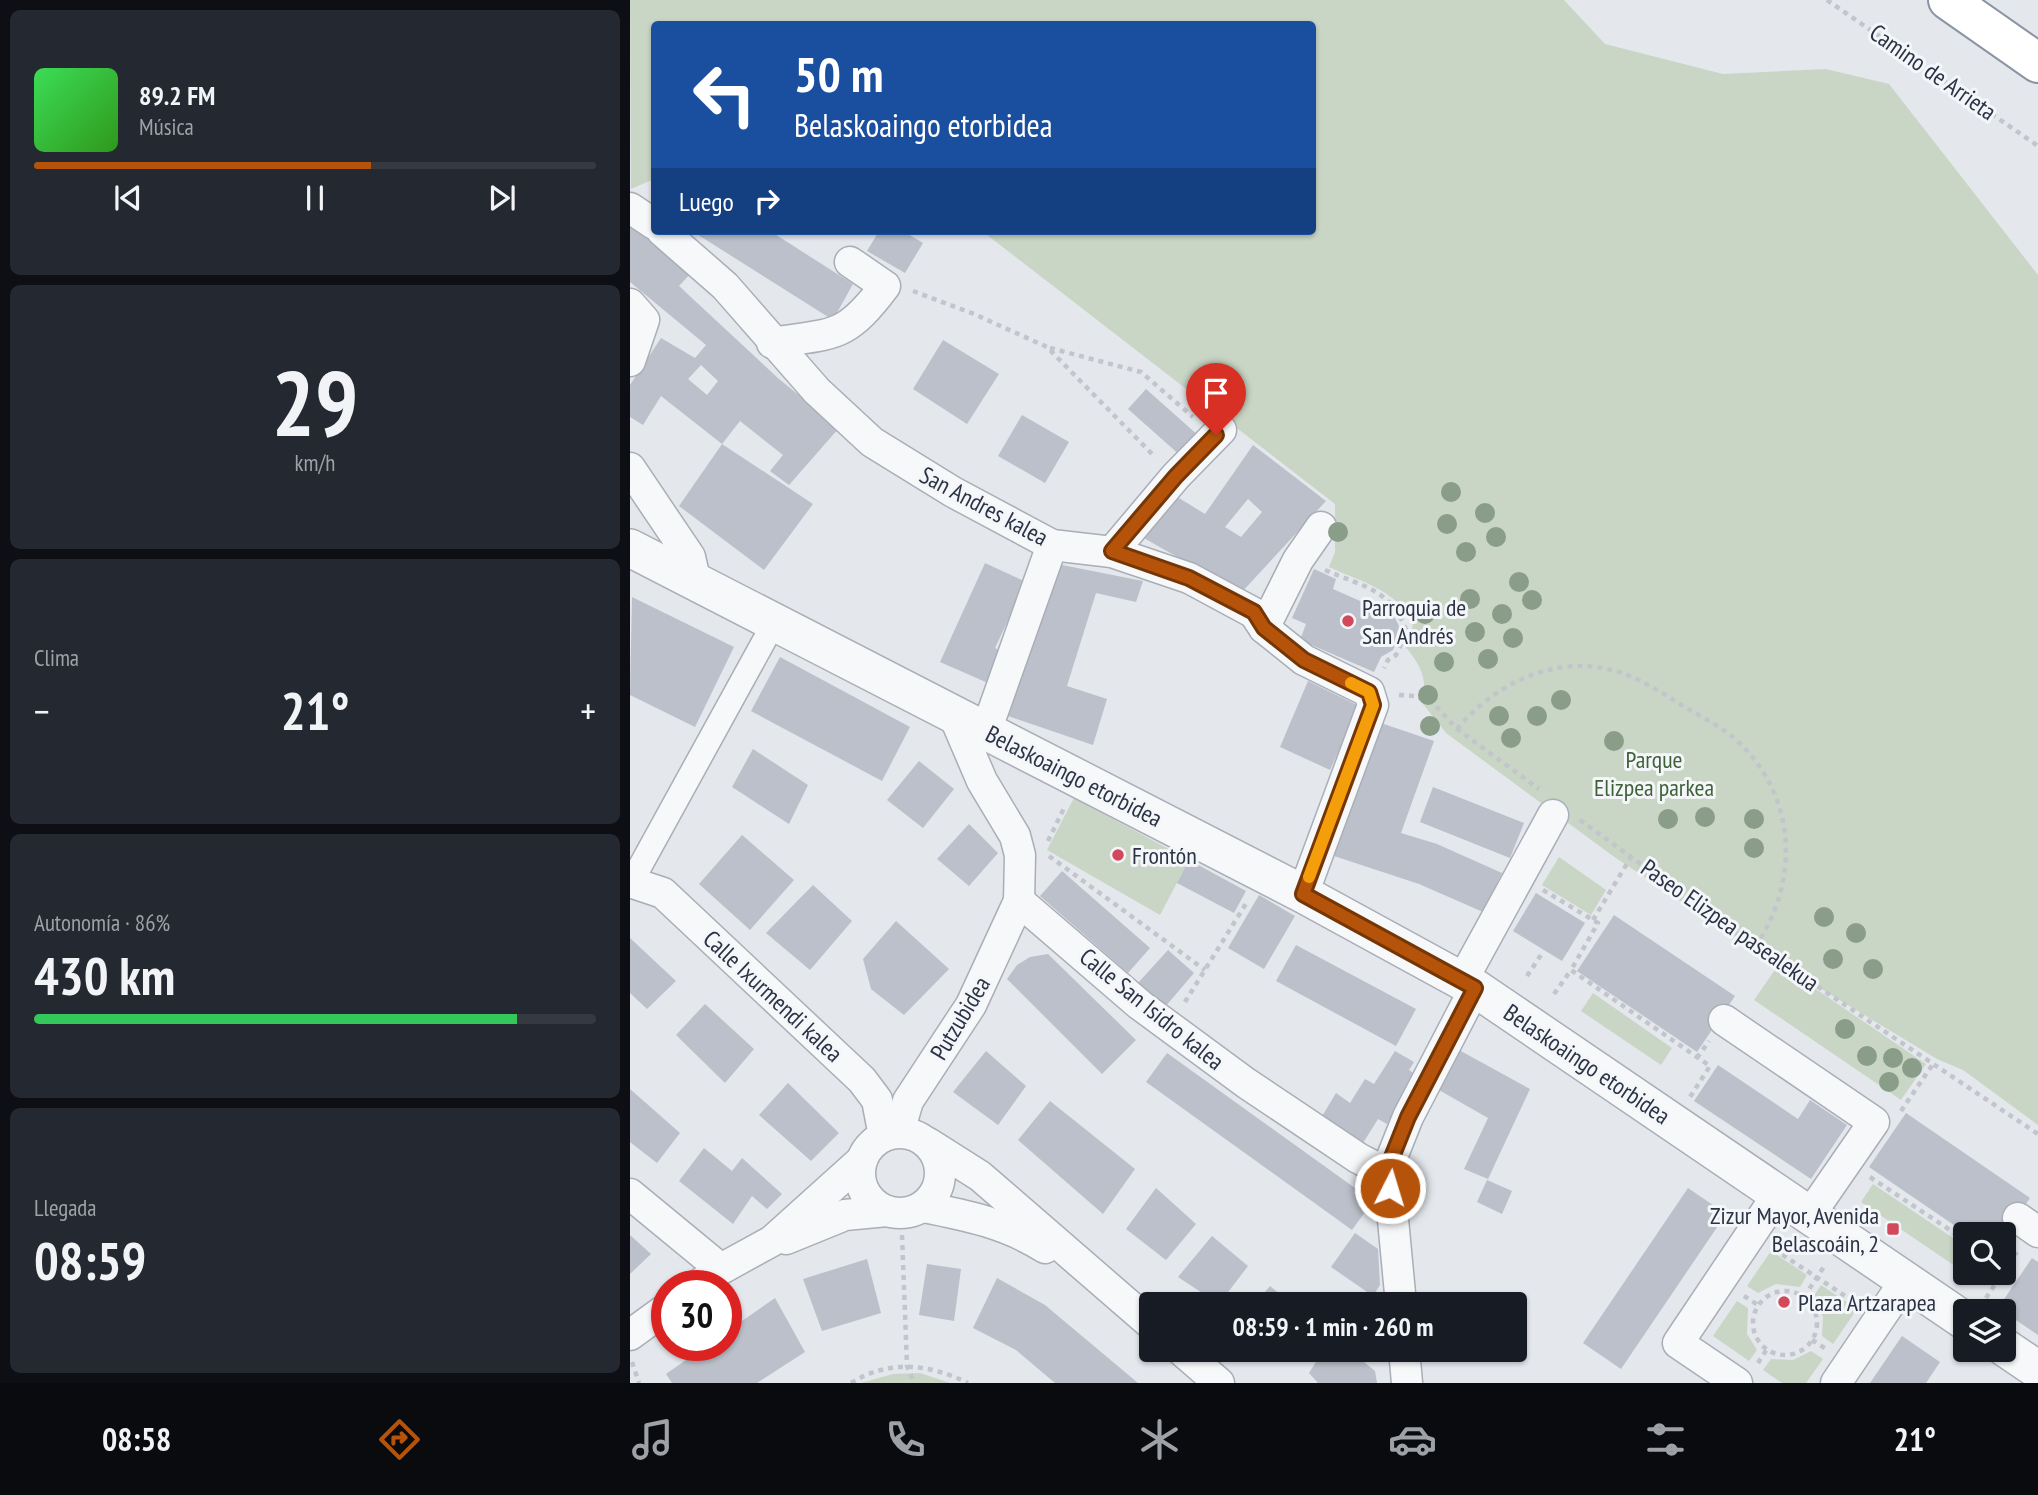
<!DOCTYPE html>
<html lang="es">
<meta charset="utf-8">
<style>
:root{--surface:#171b24;--page:#242831;--text:#f1f3f6;--muted:#9ea1a6;--line:#363941;--accent:#b45309}
body{margin:0;font-family:"PT Sans Narrow",sans-serif;background:var(--page);color:var(--text);height:100vh;display:flex;flex-direction:column;font-size:26px;white-space:nowrap}
*{box-sizing:border-box;margin:0}
p{font-size:23px;color:var(--muted)}
.icon{flex:none;width:38px;height:38px;fill:none;stroke:currentColor;stroke-width:2;stroke-linecap:round;stroke-linejoin:round}
.map{position:relative;flex:1;overflow:hidden}
.side{display:flex;flex-direction:column;gap:10px;padding:10px;background:#0d0f14;width:630px}
.side>*{flex:none}
.guide{position:absolute;left:21px;top:21px;width:665px;height:214px;border-radius:7px;box-shadow:0 2px 5px #0004;background:#1a4fa0;color:#fff;overflow:hidden}
.tools{position:absolute;left:1323px;top:1222px;display:grid;gap:14px}
.tools a{display:grid;place-items:center;width:63px;height:63px;border-radius:7px;background:var(--surface);box-shadow:0 2px 5px #0004;font-size:35px}
.speed{position:absolute;left:21px;top:1270px;display:flex;gap:14px;font-size:35px;font-weight:700;text-align:center}
.speed>*{display:grid;place-content:center;width:91px;height:91px;border-radius:50%;background:var(--surface);box-shadow:0 2px 5px #0004;line-height:1}
.speed .limit{border:10px solid #d22;background:#fff;color:#111}
.pin{position:absolute;display:grid;place-items:center;width:60px;height:60px;color:#fff;margin:-72px -30px;border-radius:50% 50% 50% 0;rotate:-45deg;box-shadow:0 0 7px #0007}
.pin .icon{rotate:45deg}
.me{position:absolute;width:77px;margin:-38px;rotate:5deg;stroke-linejoin:round;filter:drop-shadow(0 0 5px #0008)}
.turn{display:flex;align-items:center;gap:24px;height:147px;padding:0 28px;font-size:32px}
.turn .icon{width:91px;height:91px;stroke-width:2.5}
.turn b{display:block;font-size:49px;line-height:60px}
.then{display:flex;align-items:center;height:66px;padding:0 28px;background:#0003;gap:14px;font-size:26px}
.big{font-size:52px;font-weight:600;line-height:1.1}
.side .widget{flex:1;display:flex;flex-direction:column;justify-content:center;gap:10px;min-width:0;padding:0 24px;border-radius:10px;background:var(--page)}
.side .dial{align-items:center;gap:0}
.dial b{font-size:91px;line-height:1}
.song{display:flex;align-items:center;gap:21px}
.cover{width:84px;height:84px;border-radius:10px;background:linear-gradient(135deg,hsl(130 70% 55%),hsl(110 70% 35%))}
.played{height:7px;border-radius:4px;background:linear-gradient(90deg,var(--accent) 60%,var(--line) 60%)}
.keys{display:flex;justify-content:space-around;direction:ltr}
.heat{display:flex;justify-content:space-between;align-items:center;font-size:38px;direction:ltr}
.charge{height:10px;border-radius:5px;background:linear-gradient(90deg,#34c759 86%,var(--line) 0)}
.trip{position:absolute;left:509px;top:1292px;width:388px;height:70px;border-radius:7px;background:var(--surface);box-shadow:0 2px 5px #0004;font-weight:600;line-height:70px;text-align:center}
.tab-bar{display:flex;height:112px;justify-content:space-around;align-items:center;background:#090b0e;color:var(--muted)}
.tab-bar .icon{width:49px;height:49px}
.tab-bar .active{color:var(--accent)}
.tab-bar b{font-size:32px;color:var(--text)}
main{display:flex;flex:1;min-height:0}
.map>svg:first-child{display:block}
</style>
<main>
<section class="side">
<div class="widget">
<div class="song"><i class="cover"></i><div><b>89.2 FM</b><p>Música</p></div></div>
<div class="played"></div>
<div class="keys"><svg class="icon" aria-label="previous" viewBox="0 0 24 24"><path d="M18 5L8 12l10 7zM5 5v14"/></svg><svg class="icon" aria-label="pause" viewBox="0 0 24 24"><path d="M8 5v14M16 5v14"/></svg><svg class="icon" aria-label="next" viewBox="0 0 24 24"><path d="M6 5l10 7-10 7zM19 5v14"/></svg></div>
</div>
<div class="widget dial"><b>29</b><p>km/h</p></div>
<div class="widget"><p>Clima</p>
<div class="heat"><a>−</a><b class="big">21°</b><a>+</a></div>
</div>
<div class="widget"><p>Autonomía · 86%</p><b class="big">430 km</b><div class="charge"></div></div>
<div class="widget"><p>Llegada</p><b class="big">08:59</b></div>
</section>
<div class="map">
<svg width="1408" height="1383" viewBox="0 0 1408 1383">
<rect width="100%" height="100%" fill="#e4e7ec"/>
<g fill="#c9d6c5">
<path d="M0,0H934L975,44L1093,74L1196,69L1259,84L1408,275V1125L1333,1070L1307,1059L1094,930L983,856L816,733L793,704C798,678 790,664 774,645L783,626C770,591 732,582 699,567L705,552V504L352,231H682V24H24V179L1,189Z"/>
<polygon points="444,798 559,860 530,915 417,850"/>
<polygon points="929,857 976,890 961,915 912,885"/>
<polygon points="1149,964 1296,1064 1271,1100 1124,1000"/>
<polygon points="963,993 1042,1048 1031,1065 951,1011"/>
<polygon points="1243,1184 1335,1246 1335,1272 1349,1272 1344,1279 1231,1202"/>
<polygon points="1141,1251 1177,1275 1170,1287 1146,1284 1128,1293 1117,1286"/>
<polygon points="1191,1285 1227,1309 1203,1344 1192,1336 1193,1317 1184,1296"/>
<polygon points="1107,1301 1118,1308 1117,1334 1127,1350 1119,1361 1083,1336"/>
<polygon points="1181,1351 1193,1359 1176,1383 1152,1383 1133,1370 1141,1359 1163,1360"/>
<polygon points="290,1373 320,1383 231,1383 263,1374"/>
</g>
<g fill="#bbc0ca" fill-rule="evenodd">
<path d="M0,221L62,272L49,286L149,379L209,428L159,485L140,471L153,455L110,421L92,444L31,396L13,425L0,417V385L31,338L65,358L76,345L0,282ZM71,365L88,381L77,395L58,379Z"/>
<polygon points="62,231 140,231 223,284 203,320"/>
<polygon points="249,231 273,231 293,243 275,273 237,251"/>
<polygon points="313,340 369,374 337,424 283,389"/>
<polygon points="516,389 570,437 552,457 498,409"/>
<polygon points="392,415 439,442 415,483 368,456"/>
<polygon points="92,444 183,504 134,570 49,506"/>
<path d="M623,445L696,501L611,593L512,537L544,495L575,514ZM618,499L632,512L611,537L595,527Z"/>
<polygon points="355,563 396,582 365,648 372,652 358,683 310,662"/>
<polygon points="427,564 513,581 506,602 466,593 437,686 477,699 463,745 378,716"/>
<polygon points="684,569 706,579 703,589 764,616 772,632 763,650 751,657 744,672 670,640 676,624 662,618"/>
<polygon points="2,597 104,647 65,727 0,695"/>
<polygon points="150,657 280,727 252,781 121,711"/>
<polygon points="678,681 729,706 700,770 650,747"/>
<polygon points="751,723 804,741 771,833 807,844 872,873 853,912 789,884 704,856"/>
<polygon points="123,749 178,785 159,824 102,787"/>
<polygon points="289,761 324,789 293,828 257,800"/>
<polygon points="803,787 894,823 880,858 790,822"/>
<polygon points="339,824 368,853 339,886 307,859"/>
<polygon points="112,835 164,880 120,930 69,884"/>
<polygon points="559,860 616,891 604,913 547,883"/>
<polygon points="432,871 520,948 498,973 410,896"/>
<polygon points="183,885 222,921 180,970 136,933"/>
<polygon points="906,893 955,923 932,961 883,931"/>
<polygon points="629,895 665,916 634,969 598,948"/>
<polygon points="984,915 1105,996 1067,1052 947,971"/>
<polygon points="266,921 319,969 274,1015 241,989 233,959"/>
<polygon points="0,938 46,981 17,1009 0,993"/>
<polygon points="666,945 786,1009 766,1046 646,981"/>
<polygon points="538,950 564,973 535,1007 508,983"/>
<polygon points="418,954 506,1040 472,1074 377,979 387,965 400,957"/>
<polygon points="75,1004 124,1049 95,1083 46,1035"/>
<polygon points="829,1050 900,1089 858,1179 834,1169 858,1118 809,1090"/>
<polygon points="356,1051 396,1086 368,1125 323,1092"/>
<polygon points="765,1051 784,1062 779,1070 786,1075 757,1124 748,1119 733,1143 691,1118 706,1093 720,1103 735,1079 744,1084"/>
<polygon points="537,1053 743,1201 722,1230 516,1082"/>
<polygon points="1088,1065 1168,1119 1180,1100 1217,1125 1181,1179 1064,1101"/>
<polygon points="158,1083 209,1133 181,1161 129,1115"/>
<polygon points="0,1089 50,1133 27,1163 0,1142"/>
<polygon points="420,1101 505,1169 473,1214 388,1140"/>
<polygon points="1276,1113 1400,1198 1375,1234 1337,1234 1239,1167"/>
<polygon points="74,1148 102,1171 112,1158 152,1194 137,1209 122,1196 103,1224 49,1181"/>
<polygon points="857,1180 882,1191 872,1214 847,1202"/>
<polygon points="526,1188 566,1224 536,1260 496,1229"/>
<polygon points="1058,1188 1096,1214 991,1369 953,1343"/>
<polygon points="725,1233 748,1249 750,1285 743,1296 701,1267"/>
<polygon points="0,1235 21,1254 0,1274"/>
<polygon points="582,1236 618,1266 589,1304 548,1277"/>
<polygon points="1402,1258 1408,1262 1408,1335 1368,1308"/>
<polygon points="237,1259 251,1313 192,1331 173,1279"/>
<polygon points="297,1264 331,1269 324,1321 289,1315"/>
<polygon points="367,1278 415,1305 508,1383 425,1383 386,1350 343,1328"/>
<polygon points="640,1286 662,1304 625,1304"/>
<polygon points="145,1298 175,1352 127,1383 42,1383 36,1374 76,1346 96,1346 96,1332"/>
<polygon points="1272,1336 1310,1362 1296,1383 1240,1383"/>
<polygon points="694,1349 718,1349 745,1371 747,1383 688,1383 679,1373"/>
</g>
<g fill="none" stroke-linecap="round" stroke-linejoin="round">
<g stroke="#a9aeb7" stroke-width="26">
<polyline id="pedestrian" points="2,881 145,621"/>
</g>
<g stroke="#a9aeb7" stroke-width="33">
<g id="minor">
<polyline points="0,208 24,224"/>
<polyline points="32,231 95,286 187,391 242,442 323,492 422,545 482,552 559,578 624,613 634,628 674,660 739,692 743,705 673,894"/>
<polyline points="0,304 14,320 0,361"/>
<path d="M142,343C205,333 215,339 255,286L220,262"/>
<polyline points="0,468 60,557 65,579"/>
<polyline points="482,552 546,476 591,430"/>
<polyline points="634,628 668,560 691,527"/>
<polyline points="356,731 422,545"/>
<polyline points="0,882 33,893 232,1080 247,1100 254,1136"/>
<polyline points="389,901 510,1005 616,1083 728,1158 745,1167 758,1167"/>
<polyline points="832,981 923,815"/>
<polyline points="1094,1020 1244,1122 1179,1216"/>
<polyline points="269,1132 278,1101 341,1005 389,901 390,855 385,836 352,781 322,711"/>
<circle cx="270" cy="1173" r="40"/>
<polyline points="298,1143 350,1176 522,1325"/>
<polyline points="0,1194 91,1269"/>
<path d="M293,1207C336,1215 378,1224 415,1248"/>
<polyline points="1388,1218 1408,1232"/>
<polyline points="156,1239 215,1215 257,1211"/>
<polyline points="67,1286 91,1269 142,1241 232,1160"/>
<polyline points="771,1304 758,1167 778,1117 845,988"/>
<polyline points="0,1335 37,1308"/>
<polyline points="550,1349 589,1383"/>
<polyline points="774,1349 777,1383"/>
<polyline points="1107,1383 1048,1343 1148,1194"/>
<polyline points="1206,1383 1275,1281"/>
</g>
</g>
<g stroke="#a9aeb7" stroke-width="40">
<g id="tertiary">
<polyline points="0,548 673,894 845,988 1335,1321"/>
<polyline points="1374,1347 1408,1370"/>
</g>
</g>
<g stroke="#8b94a3" stroke-width="42">
<polyline id="motorway" points="1318,0 1408,63"/>
</g>
<g stroke="#c2c5cb" stroke-width="4.5" stroke-dasharray="5 5" stroke-linecap="butt">
<polyline points="1197,0 1408,146"/>
<polyline points="283,291 344,314 417,347 525,457"/>
<polyline points="420,348 511,372 563,417"/>
<path d="M695,570C734,587 761,589 777,632L766,655L758,660L754,668"/>
<polyline points="769,695 785,696 803,703 827,729 909,789"/>
<path d="M827,729C869,678 938,649 1002,677C1020,685 1037,696 1053,706C1070,716 1088,725 1103,737C1166,792 1171,877 1127,944"/>
<polyline points="950,820 1088,920 1408,1134"/>
<polyline points="418,841 434,808"/>
<polyline points="419,856 575,970"/>
<polyline points="913,890 968,923 941,970"/>
<polyline points="963,920 1001,857"/>
<polyline points="897,976 913,952"/>
<polyline points="924,994 941,970 1080,1066 1060,1097"/>
<polyline points="555,1002 617,902"/>
<polyline points="1067,1058 1079,1041"/>
<polyline points="1271,1111 1303,1064"/>
<polyline points="1240,1177 1335,1240"/>
<polyline points="272,1235 277,1366 284,1383"/>
<polyline points="1144,1249 1227,1304"/>
<polyline points="1374,1271 1387,1252"/>
<circle cx="1155" cy="1323" r="32"/>
<polyline points="1114,1296 1128,1305"/>
<polyline points="1174,1297 1195,1265"/>
<polyline points="1356,1298 1373,1272"/>
<polyline points="1182,1340 1196,1349"/>
<polyline points="2,1362 9,1383"/>
<polyline points="1128,1363 1137,1349"/>
<path d="M221,1383C260,1359 299,1364 338,1383"/>
</g>
<use href="#pedestrian" stroke="#f7f8fa" stroke-width="23"/>
<use href="#minor" stroke="#f7f8fa" stroke-width="30"/>
<use href="#tertiary" stroke="#f7f8fa" stroke-width="37"/>
<use href="#motorway" stroke="#fff" stroke-width="38"/>
</g>
<g fill="#899d89">
<circle cx="821" cy="492" r="10"/>
<circle cx="855" cy="513" r="10"/>
<circle cx="817" cy="524" r="10"/>
<circle cx="708" cy="532" r="10"/>
<circle cx="866" cy="537" r="10"/>
<circle cx="836" cy="552" r="10"/>
<circle cx="889" cy="582" r="10"/>
<circle cx="840" cy="599" r="10"/>
<circle cx="902" cy="600" r="10"/>
<circle cx="795" cy="614" r="10"/>
<circle cx="872" cy="614" r="10"/>
<circle cx="845" cy="632" r="10"/>
<circle cx="883" cy="638" r="10"/>
<circle cx="858" cy="659" r="10"/>
<circle cx="814" cy="662" r="10"/>
<circle cx="798" cy="695" r="10"/>
<circle cx="931" cy="700" r="10"/>
<circle cx="869" cy="716" r="10"/>
<circle cx="907" cy="716" r="10"/>
<circle cx="800" cy="726" r="10"/>
<circle cx="881" cy="738" r="10"/>
<circle cx="984" cy="741" r="10"/>
<circle cx="1075" cy="817" r="10"/>
<circle cx="1038" cy="819" r="10"/>
<circle cx="1124" cy="819" r="10"/>
<circle cx="1124" cy="848" r="10"/>
<circle cx="1194" cy="917" r="10"/>
<circle cx="1226" cy="933" r="10"/>
<circle cx="1203" cy="959" r="10"/>
<circle cx="1243" cy="969" r="10"/>
<circle cx="1215" cy="1029" r="10"/>
<circle cx="1237" cy="1056" r="10"/>
<circle cx="1263" cy="1058" r="10"/>
<circle cx="1282" cy="1068" r="10"/>
<circle cx="1259" cy="1082" r="10"/>
</g>
<g fill="none" stroke-linecap="round" stroke-linejoin="round">
<g stroke="#753606" stroke-width="18">
<polyline id="route" points="586,435 546,476 482,551 559,578 624,612 634,628 674,660 739,692 743,705 673,894 845,988 778,1117 758,1167 760,1188"/>
</g>
<use href="#route" stroke="#b45309" stroke-width="12"/>
<polyline stroke="#f59e0b" stroke-width="12" points="679,877 743,705 739,692 721,683"/>
</g>
<g fill="#d1495b" stroke="#f4f6f9" stroke-width="2.5">
<circle cx="718" cy="621" r="7"/>
<circle cx="488" cy="855" r="7"/>
<rect x="1256" y="1222" width="14" height="14" rx="3.5"/>
<circle cx="1154" cy="1302" r="7"/>
</g>
<g text-anchor="middle" dominant-baseline="central" stroke-width="6" stroke-linejoin="round" paint-order="stroke">
<g font-size="24" fill="#2b3445" stroke="#f4f6f9">
<text transform="translate(1303 72) rotate(35)">Camino de Arrieta</text>
<text transform="translate(354 506) rotate(28)">San Andres kalea</text>
<text transform="translate(444 776) rotate(27)">Belaskoaingo etorbidea</text>
<text transform="translate(1100 925) rotate(35)">Paseo Elizpea pasealekua</text>
<text transform="translate(143 996) rotate(43)">Calle Ixurmendi kalea</text>
<text transform="translate(522 1009) rotate(39)">Calle San Isidro kalea</text>
<text transform="translate(330 1018) rotate(-59)">Putzubidea</text>
<text transform="translate(957 1064) rotate(34)">Belaskoaingo etorbidea</text>
</g>
<g font-size="24" fill="#2b3445" stroke="#f4f6f9" text-anchor="start">
<text x="732" y="607">Parroquia de<tspan x="732" dy="28">San Andrés</tspan></text>
<text x="502" y="855">Frontón</text>
<text x="1249" y="1215" text-anchor="end">Zizur Mayor, Avenida<tspan x="1249" dy="28">Belascoáin, 2</tspan></text>
<text x="1168" y="1302">Plaza Artzarapea</text>
</g>
<g font-size="24" fill="#3f6138" stroke="#f4f6f9">
<text x="1024" y="759">Parque<tspan x="1024" dy="28">Elizpea parkea</tspan></text>
</g>
</g>
</svg>
<div class="tools">
<a><svg class="icon" aria-label="search" viewBox="0 0 24 24"><circle cx="10" cy="10" r="6"/><path d="M15 15l6 6"/></svg></a>
<a><svg class="icon" aria-label="layers" viewBox="0 0 24 24"><path d="M12 4l9 5-9 5-9-5zM3 14l9 5 9-5"/></svg></a>
</div>
<div class="speed"><div class="limit">30</div></div>
<div class="pin" style="left:586px;top:435px;background:#d93025"><svg class="icon" aria-label="arrive" viewBox="0 0 24 24"><path d="M6 21V4h12l-3 4 3 4H6"/></svg></div>
<svg class="me" style="left:760px;top:1188px" viewBox="-20 -20 40 40"><circle r="17" fill="#b45309" stroke="#fff" stroke-width="3"/><path d="M0-11L8 9 0 5-8 9z" fill="#fff"/></svg>
<div class="trip">08:59 · 1 min · 260 m</div>
<div class="guide">
<div class="turn"><svg class="icon" aria-label="left" viewBox="0 0 24 24"><path d="M17 20v-9H6M10 6l-5 5 5 5"/></svg><div><b>50 m</b>Belaskoaingo etorbidea</div></div>
<div class="then">Luego<svg class="icon" aria-label="right" viewBox="0 0 24 24"><path d="M7 20v-9h11M14 6l5 5-5 5"/></svg></div>
</div>
</div>
</main>
<nav class="tab-bar">
<b>08:58</b>
<svg class="icon active" aria-label="directions" viewBox="0 0 24 24"><path d="M12 3l9 9-9 9-9-9zM9 14v-3h6M13 9l2 2-2 2"/></svg>
<svg class="icon" aria-label="music" viewBox="0 0 24 24"><path d="M9 18V5l10-2v13"/><circle cx="6" cy="18" r="3"/><circle cx="16" cy="16" r="3"/></svg>
<svg class="icon" aria-label="phone" viewBox="0 0 24 24"><path d="M5 4h4l2 5-3 2q2 4 5 5l2-3 5 2v4C11 20 4 13 5 4z"/></svg>
<svg class="icon" aria-label="climate" viewBox="0 0 24 24"><path d="M12 3v18M4 7l16 10M4 17L20 7"/></svg>
<svg class="icon" aria-label="car" viewBox="0 0 24 24"><path d="M5 17H2v-5l4-1 3-4h7l3 4 3 1v5h-3M9 17h6M6 11h13"/><circle cx="7" cy="17" r="2"/><circle cx="17" cy="17" r="2"/></svg>
<svg class="icon" aria-label="filters" viewBox="0 0 24 24"><path d="M4 7h16M4 17h16"/><circle cx="9" cy="7" r="2"/><circle cx="15" cy="17" r="2"/></svg>
<b>21°</b>
</nav>
